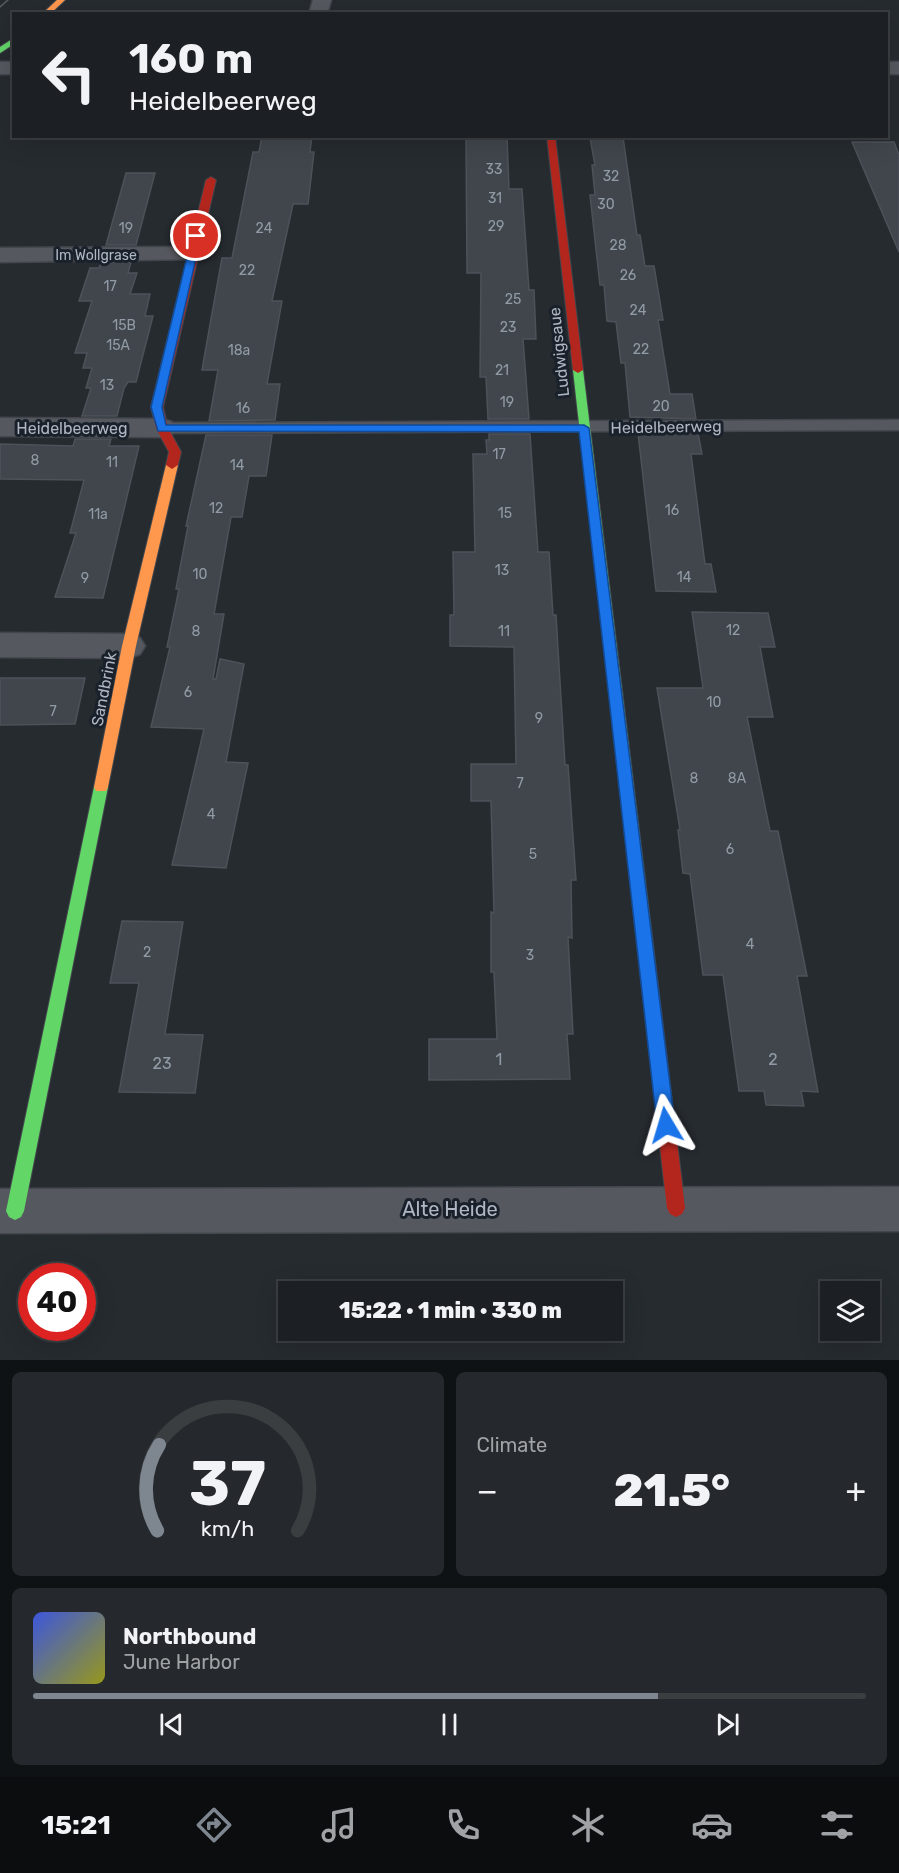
<!DOCTYPE html>
<meta charset="utf-8">
<style>
:root{--surface:#1c2024;--page:#25282c;--text:#f1f3f6;--muted:#a0a3a6;--line:#3a3e41;--accent:#7e8690}
body{margin:0;font-family:Rubik,sans-serif;background:var(--page);color:var(--text);height:100vh;display:flex;flex-direction:column;font-size:22px;white-space:nowrap}
*{box-sizing:border-box;margin:0}
p{font-size:20px;color:var(--muted)}
.icon{flex:none;width:33px;height:33px;fill:none;stroke:currentColor;stroke-width:2;stroke-linecap:round;stroke-linejoin:round}
.map{position:relative;height:1360px;overflow:hidden}
.details{display:flex;flex-direction:column;gap:12px;padding:12px;background:#0f1214;flex:1}
.details>*{flex:none}
.top-card{position:absolute;left:12px;top:12px;width:876px;height:126px;border-radius:0px;box-shadow:0 6px 24px #0002,0 0 0 2px var(--line);background:#1c2024;color:var(--text);overflow:hidden}
.fabs{position:absolute;left:820px;top:1281px;display:grid;gap:12px}
.fabs a{display:grid;place-items:center;width:60px;height:60px;border-radius:0px;background:var(--surface);box-shadow:0 6px 24px #0002,0 0 0 2px var(--line);font-size:30px}
.speed{position:absolute;left:18px;top:1263px;display:flex;gap:12px;font-size:30px;font-weight:700;text-align:center}
.speed>*{display:grid;place-content:center;width:78px;height:78px;border-radius:50%;background:var(--surface);box-shadow:0 6px 24px #0002,0 0 0 2px var(--line);line-height:1}
.speed .limit{border:9px solid #d22;background:#fff;color:#111}
.pin{position:absolute;display:grid;place-items:center;width:51px;height:51px;color:#fff;margin:-26px;border:3px solid #fff;border-radius:50%;box-shadow:0 2px 6px #0007}
.me{position:absolute;width:66px;margin:-33px;rotate:353deg;stroke-linejoin:round;filter:drop-shadow(0 0 4px #0008)}
.turn{display:flex;align-items:center;gap:21px;height:126px;padding:0 18px;font-size:27px}
.turn .icon{width:78px;height:78px;stroke-width:2.5}
.turn b{display:block;font-size:42px;line-height:51px}
.big{font-size:45px;font-weight:800;line-height:1.1}
.details .widget{flex:1;display:flex;flex-direction:column;justify-content:center;gap:9px;min-width:0;padding:0 21px;border-radius:9px;background:var(--page)}
.details .dial{align-items:center;gap:0}
.dial svg{height:156px;overflow:visible;fill:none;stroke:var(--line);stroke-width:7;stroke-linecap:round;text-anchor:middle}
.dial text{fill:var(--text);stroke:none}
.song{display:flex;align-items:center;gap:18px}
.cover{width:72px;height:72px;border-radius:9px;background:linear-gradient(135deg,hsl(230 70% 55%),hsl(60 70% 35%))}
.played{height:6px;border-radius:3px;background:linear-gradient(90deg,var(--accent) 75%,var(--line) 75%)}
.keys{display:flex;justify-content:space-around;direction:ltr}
.heat{display:flex;justify-content:space-between;align-items:center;font-size:33px;direction:ltr}
.details .tiles{flex:1;display:grid;gap:12px;grid-template-columns:1fr 1fr}
.widget:last-child{grid-column:span 2}
.trip{position:absolute;left:278px;top:1281px;width:345px;height:60px;border-radius:0px;background:var(--surface);box-shadow:0 6px 24px #0002,0 0 0 2px var(--line);font-weight:800;line-height:60px;text-align:center}
.menu{display:flex;height:96px;justify-content:space-around;align-items:center;background:#0b0d0e;color:var(--muted)}
.menu .icon{width:42px;height:42px}
.menu .selected{color:var(--accent)}
.menu b{font-size:27px;color:var(--text)}
.map>svg:first-child{display:block}
</style>
<div class="map">
<svg width="899" height="1360" viewBox="0 0 899 1360">
<rect width="100%" height="100%" fill="#262b30"/>
<g fill="#40464c" stroke="#4d5259" stroke-width="1.5">
<polygon points="262,136 312,136 310,152 314,152 308,204 293,204 272,301 282,301 267,384 280,384 275,420 209,421 218,370 202,370 211,319 222,258 232,258 253,152 259,152"/>
<polygon points="466,136 507,136 509,189 522,189 529,290 534,290 536,339 523,339 529,419 488,419 486,377 480,377 481,273 467,273"/>
<polygon points="623,137 637,235 640,235 645,266 654,266 663,320 658,320 670,394 692,394 696,419 630,417 625,363 621,363 616,322 607,321 604,285 600,285 590,195 595,195 592,165 595,165 590,138"/>
<polygon points="852,142 894,142 899,155 899,252"/>
<polygon points="126,173 155,173 136,245 106,245"/>
<polygon points="131,262 128,273 137,273 130,294 150,294 145,316 153,316 136,382 128,382 124,388 117,416 82,416 91,388 86,388 92,368 83,368 87,353 75,353 92,301 79,301 90,268 99,268 101,263"/>
<polygon points="638,433 698,433 702,454 691,454 705,564 711,564 716,592 656,591"/>
<polygon points="489,434 530,434 538,552 549,552 553,615 556,615 565,765 568,765 576,880 571,880 572,938 568,937 573,1034 567,1034 570,1079 429,1080 429,1039 497,1039 494,972 491,972 491,912 494,913 491,801 471,801 471,764 516,764 514,647 450,646 450,615 454,615 453,552 475,552 473,454 487,454 486,440 489,440"/>
<polygon points="206,435 272,435 266,476 249,476 242,517 231,517 214,614 224,614 213,679 216,679 220,659 244,664 226,762 248,763 226,868 172,865 204,729 151,727 170,647 167,647 179,589 176,589 188,526 186,526"/>
<polygon points="75,439 111,439 109,446 139,446 103,598 55,597 76,533 70,533 84,480 0,479 0,444 73,446"/>
<polygon points="692,612 768,613 775,647 760,647 773,717 747,717 770,831 778,831 807,976 797,976 818,1092 801,1091 804,1106 766,1105 764,1091 739,1091 723,975 703,975 690,874 683,873 678,830 680,830 657,688 703,688"/>
<polygon points="0,678 85,678 75,724 0,725"/>
<polygon points="122,921 183,922 165,1034 203,1035 195,1093 119,1092 139,983 110,983"/>
</g>
<g fill="none" stroke-linecap="round" stroke-linejoin="round">
<g stroke="#43474d" stroke-width="3">
<polygon id="lane" points="899,420 899,430 162,433 153,428 162,423"/>
</g>
<g stroke="#43474d" stroke-width="3">
<g id="street">
<polygon points="313,0 331,0 327,14 309,14"/>
<rect x="0" y="62" width="14" height="12"/>
<rect x="886" y="62" width="13" height="12"/>
<polygon points="192,247 200,249 204,254 200,259 0,262 0,248"/>
<polygon points="0,418 162,419 172,422 176,428 172,434 162,437 0,436"/>
<polygon points="0,633 129,634 140,638 145,646 140,654 129,658 0,657"/>
<polygon points="899,1187 899,1231 0,1233 0,1189"/>
</g>
</g>
<g stroke="#43474d" stroke-width="2">
<g id="fast">
<polygon points="14,38 14,44 0,53 0,47"/>
<polygon points="578,367 583,370 654,953 652,958 646,960 640,958 638,953 573,370"/>
<polygon points="101,781 106,783 108,787 24,1211 21,1217 15,1220 9,1217 6,1211 94,787 96,783"/>
</g>
</g>
<g stroke="#43474d" stroke-width="2">
<g id="slow">
<polygon points="57,0 65,0 50,14 42,14"/>
<polygon points="172,461 178,465 136,646 108,787 106,791 96,791 94,787 122,646 166,465"/>
</g>
</g>
<g stroke="#43474d" stroke-width="2">
<g id="jam">
<polygon points="547,136 555,136 583,370 578,373 573,370"/>
<polygon points="211,177 216,180 163,407 168,428 181,452 178,465 172,469 166,465 169,452 156,428 151,407 206,180"/>
<polygon points="646,946 652,948 654,953 685,1208 682,1214 676,1217 670,1214 667,1208 638,953 640,948"/>
</g>
</g>
<use href="#lane" fill="#55595f" fill-rule="evenodd"/>
<use href="#street" fill="#55595f" fill-rule="evenodd"/>
<use href="#fast" fill="#63d668" fill-rule="evenodd"/>
<use href="#slow" fill="#ff974d" fill-rule="evenodd"/>
<use href="#jam" fill="#b3261e" fill-rule="evenodd"/>
<polyline stroke="#595d63" stroke-width="1.5" points="0,7 8,0"/>
</g>
<polygon fill="#1a73e8" stroke="#114b97" stroke-width="1.5" points="196,233 201,236 162,407 166,425 584,425 589,428 675,1125 673,1131 666,1134 660,1131 657,1125 579,432 158,431 151,407 192,236"/>
<g text-anchor="middle" dominant-baseline="central" stroke-width="6" stroke-linejoin="round" paint-order="stroke">
<g font-size="14" fill="#929ba5">
<text x="494" y="169">33</text>
<text x="611" y="176">32</text>
<text x="495" y="198">31</text>
<text x="606" y="204">30</text>
<text x="496" y="226">29</text>
<text x="126" y="228">19</text>
<text x="264" y="228">24</text>
<text x="618" y="245">28</text>
<text x="247" y="270">22</text>
<text x="628" y="275">26</text>
<text x="110" y="286">17</text>
<text x="513" y="299">25</text>
<text x="638" y="310">24</text>
<text x="124" y="325">15B</text>
<text x="508" y="327">23</text>
<text x="118" y="345">15A</text>
<text x="641" y="349">22</text>
<text x="239" y="350">18a</text>
<text x="502" y="370">21</text>
<text x="107" y="385">13</text>
<text x="507" y="402">19</text>
<text x="661" y="406">20</text>
<text x="243" y="408">16</text>
<text x="499" y="454">17</text>
<text x="35" y="460">8</text>
<text x="112" y="462">11</text>
<text x="237" y="465">14</text>
<text x="216" y="508">12</text>
<text x="672" y="510">16</text>
<text x="505" y="513">15</text>
<text x="98" y="514">11a</text>
<text x="502" y="570">13</text>
<text x="200" y="574">10</text>
<text x="684" y="577">14</text>
<text x="85" y="578">9</text>
<text x="733" y="630">12</text>
<text x="196" y="631">8</text>
<text x="504" y="631">11</text>
<text x="188" y="692">6</text>
<text x="714" y="702">10</text>
<text x="53" y="711">7</text>
<text x="539" y="718">9</text>
<text x="694" y="778">8</text>
<text x="737" y="778">8A</text>
<text x="520" y="783">7</text>
<text x="211" y="814">4</text>
<text x="730" y="849">6</text>
<text x="533" y="854">5</text>
<text x="750" y="944">4</text>
<text x="147" y="952">2</text>
<text x="530" y="955">3</text>
</g>
<g font-size="14" fill="#aeb7c3" stroke="#1a212b">
<text x="96" y="255">Im Wollgrase</text>
</g>
<g font-size="16" fill="#aeb7c3" stroke="#1a212b">
<text transform="translate(559 352) rotate(-96)">Ludwigsaue</text>
<text transform="translate(666 427) rotate(-1)">Heidelbeerweg</text>
<text x="72" y="428">Heidelbeerweg</text>
<text transform="translate(104 689) rotate(-79)">Sandbrink</text>
</g>
<g font-size="16" fill="#929ba5">
<text x="499" y="1059">1</text>
<text x="773" y="1059">2</text>
<text x="162" y="1063">23</text>
</g>
<g font-size="20" fill="#aeb7c3" stroke="#1a212b">
<text x="450" y="1209">Alte Heide</text>
</g>
</g>
</svg>
<div class="fabs">
<a><svg class="icon" aria-label="layers" viewBox="0 0 24 24"><path d="M12 4l9 5-9 5-9-5zM3 14l9 5 9-5"/></svg></a>
</div>
<div class="speed"><div class="limit">40</div></div>
<div class="pin" style="left:196px;top:236px;background:#d93025"><svg class="icon" aria-label="arrive" viewBox="0 0 24 24"><path d="M6 21V4h12l-3 4 3 4H6"/></svg></div>
<svg class="me" style="left:666px;top:1125px" viewBox="-20 -20 40 40"><path d="M0-17L14 15 0 8-14 15z" fill="#1a73e8" stroke="#fff" stroke-width="4"/></svg>
<div class="trip">15:22 · 1 min · 330 m</div>
<div class="top-card">
<div class="turn"><svg class="icon" aria-label="left" viewBox="0 0 24 24"><path d="M17 20v-9H6M10 6l-5 5 5 5"/></svg><div><b>160 m</b>Heidelbeerweg</div></div>
</div>
</div>
<section class="details">
<div class="tiles">
<div class="widget dial"><svg viewBox="0 0 100 80">
<path d="M14 69A42 42 0 1 1 86 69"/>
<path d="M14 69A42 42 0 0 1 15 25" stroke="#7e8690"/>
<text x="50" y="56" font-size="32" font-weight="700">37</text>
<text x="50" y="72" font-size="11">km/h</text>
</svg></div>
<div class="widget"><p>Climate</p>
<div class="heat"><a>−</a><b class="big">21.5°</b><a>+</a></div>
</div>
<div class="widget">
<div class="song"><i class="cover"></i><div><b>Northbound</b><p>June Harbor</p></div></div>
<div class="played"></div>
<div class="keys"><svg class="icon" aria-label="previous" viewBox="0 0 24 24"><path d="M18 5L8 12l10 7zM5 5v14"/></svg><svg class="icon" aria-label="pause" viewBox="0 0 24 24"><path d="M8 5v14M16 5v14"/></svg><svg class="icon" aria-label="next" viewBox="0 0 24 24"><path d="M6 5l10 7-10 7zM19 5v14"/></svg></div>
</div>
</div>
</section>
<nav class="menu">
<b>15:21</b>
<svg class="icon selected" aria-label="directions" viewBox="0 0 24 24"><path d="M12 3l9 9-9 9-9-9zM9 14v-3h6M13 9l2 2-2 2"/></svg>
<svg class="icon" aria-label="music" viewBox="0 0 24 24"><path d="M9 18V5l10-2v13"/><circle cx="6" cy="18" r="3"/><circle cx="16" cy="16" r="3"/></svg>
<svg class="icon" aria-label="phone" viewBox="0 0 24 24"><path d="M5 4h4l2 5-3 2q2 4 5 5l2-3 5 2v4C11 20 4 13 5 4z"/></svg>
<svg class="icon" aria-label="climate" viewBox="0 0 24 24"><path d="M12 3v18M4 7l16 10M4 17L20 7"/></svg>
<svg class="icon" aria-label="car" viewBox="0 0 24 24"><path d="M5 17H2v-5l4-1 3-4h7l3 4 3 1v5h-3M9 17h6M6 11h13"/><circle cx="7" cy="17" r="2"/><circle cx="17" cy="17" r="2"/></svg>
<svg class="icon" aria-label="filters" viewBox="0 0 24 24"><path d="M4 7h16M4 17h16"/><circle cx="9" cy="7" r="2"/><circle cx="15" cy="17" r="2"/></svg>
</nav>
